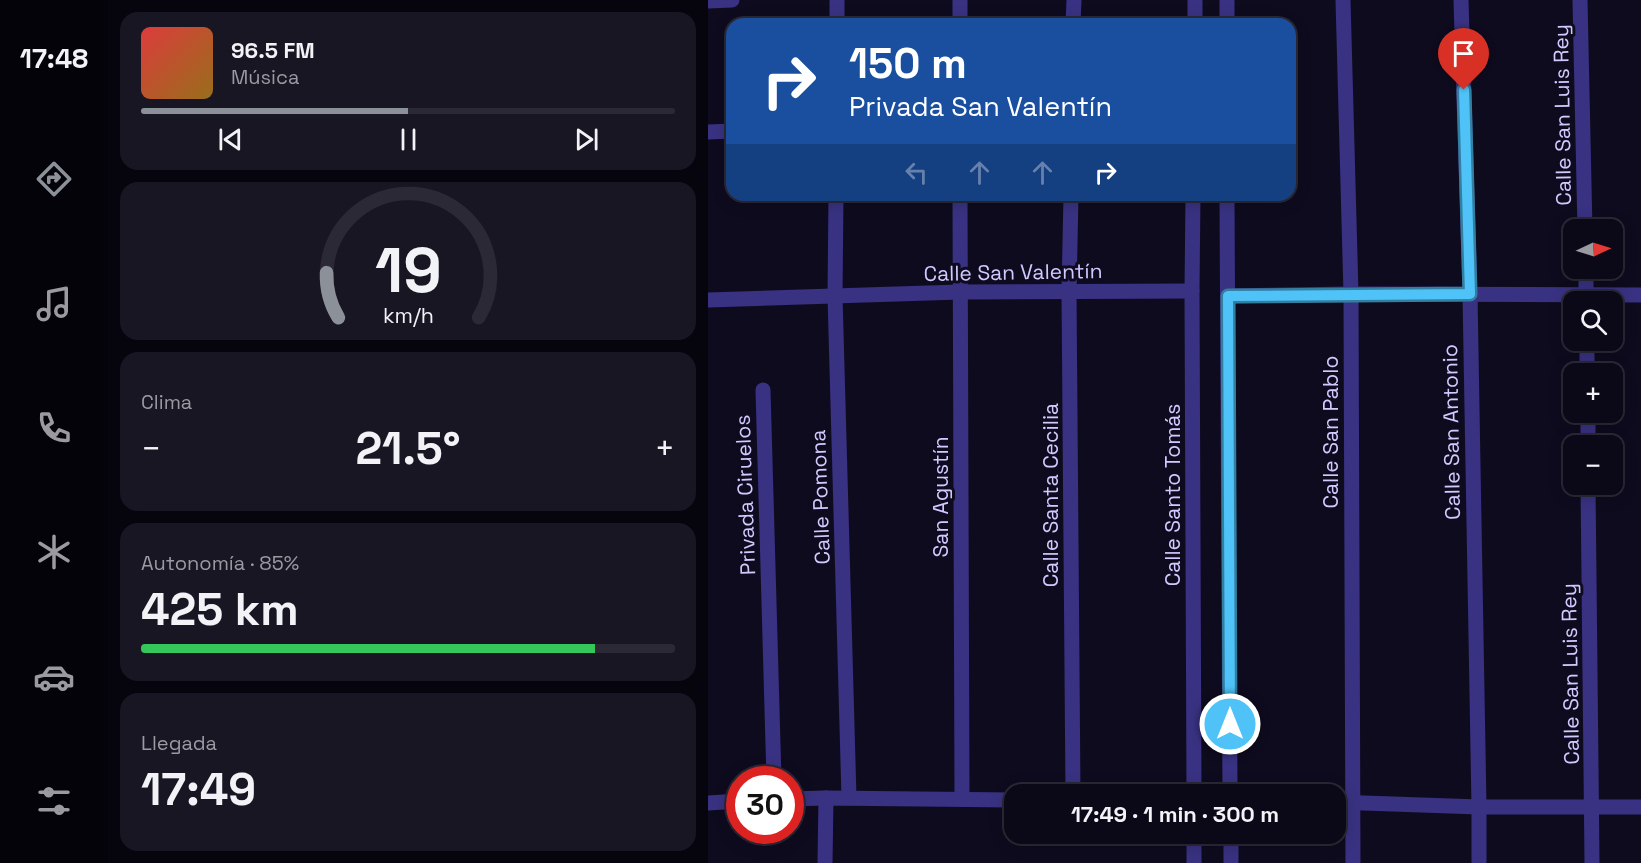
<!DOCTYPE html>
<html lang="es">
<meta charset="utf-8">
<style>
:root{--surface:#0b0817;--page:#191624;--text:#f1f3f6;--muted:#9a9aa1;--line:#2b2936;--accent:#8c9099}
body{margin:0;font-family:"Space Grotesk",sans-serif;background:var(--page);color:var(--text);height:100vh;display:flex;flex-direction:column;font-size:22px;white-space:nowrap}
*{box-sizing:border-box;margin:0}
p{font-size:20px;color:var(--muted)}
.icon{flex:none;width:33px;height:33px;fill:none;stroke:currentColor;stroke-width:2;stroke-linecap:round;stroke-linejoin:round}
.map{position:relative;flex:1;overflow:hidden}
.details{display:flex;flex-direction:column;gap:12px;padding:12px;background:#06040d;width:600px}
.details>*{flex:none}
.guide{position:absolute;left:18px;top:18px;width:570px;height:183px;border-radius:18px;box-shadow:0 3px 15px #0003,0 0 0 2px var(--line);background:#1a4fa0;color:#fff;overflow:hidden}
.needle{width:39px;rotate:86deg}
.fabs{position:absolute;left:855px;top:219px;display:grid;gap:12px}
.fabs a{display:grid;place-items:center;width:60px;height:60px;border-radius:12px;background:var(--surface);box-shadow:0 3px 15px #0003,0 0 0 2px var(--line);font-size:30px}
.speed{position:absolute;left:18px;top:766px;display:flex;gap:12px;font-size:30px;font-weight:700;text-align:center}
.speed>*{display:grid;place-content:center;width:78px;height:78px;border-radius:50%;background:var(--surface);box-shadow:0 3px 15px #0003,0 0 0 2px var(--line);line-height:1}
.speed .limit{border:9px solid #d22;background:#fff;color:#111}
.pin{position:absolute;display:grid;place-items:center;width:51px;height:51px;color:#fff;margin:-62px -26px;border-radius:50% 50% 50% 0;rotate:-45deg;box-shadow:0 0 6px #0007}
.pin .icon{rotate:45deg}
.me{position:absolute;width:66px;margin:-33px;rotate:0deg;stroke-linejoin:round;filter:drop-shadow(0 0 4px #0008)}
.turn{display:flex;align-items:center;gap:21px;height:126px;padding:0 24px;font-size:27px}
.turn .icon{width:78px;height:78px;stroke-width:2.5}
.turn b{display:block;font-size:42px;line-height:51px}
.lanes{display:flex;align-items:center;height:57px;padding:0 24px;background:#0003;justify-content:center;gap:30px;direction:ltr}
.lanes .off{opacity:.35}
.big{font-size:45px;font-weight:700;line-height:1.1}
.details .widget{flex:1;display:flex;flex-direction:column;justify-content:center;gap:9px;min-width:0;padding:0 21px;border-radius:18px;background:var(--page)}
.details .dial{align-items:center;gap:0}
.dial svg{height:156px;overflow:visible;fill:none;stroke:var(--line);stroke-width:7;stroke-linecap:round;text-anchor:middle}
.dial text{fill:var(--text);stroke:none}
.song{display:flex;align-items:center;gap:18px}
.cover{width:72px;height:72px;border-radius:9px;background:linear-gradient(135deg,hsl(0 70% 55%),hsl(40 70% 35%))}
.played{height:6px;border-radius:3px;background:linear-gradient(90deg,var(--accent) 50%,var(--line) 50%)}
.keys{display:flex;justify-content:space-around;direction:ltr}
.heat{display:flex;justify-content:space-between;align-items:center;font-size:33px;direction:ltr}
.charge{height:9px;border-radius:4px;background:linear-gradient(90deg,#34c759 85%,var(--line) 0)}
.trip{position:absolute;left:296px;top:784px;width:342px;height:60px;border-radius:18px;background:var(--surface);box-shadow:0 3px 15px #0003,0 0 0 2px var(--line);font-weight:700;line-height:60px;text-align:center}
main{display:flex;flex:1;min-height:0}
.tab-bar{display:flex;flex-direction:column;width:108px;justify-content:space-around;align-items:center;background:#040309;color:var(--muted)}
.tab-bar .icon{width:42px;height:42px}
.tab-bar .active{color:var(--accent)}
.tab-bar b{font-size:27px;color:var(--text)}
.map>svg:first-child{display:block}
</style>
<main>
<nav class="tab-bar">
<b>17:48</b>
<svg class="icon active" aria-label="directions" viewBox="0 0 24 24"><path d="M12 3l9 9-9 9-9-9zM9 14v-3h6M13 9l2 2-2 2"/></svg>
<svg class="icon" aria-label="music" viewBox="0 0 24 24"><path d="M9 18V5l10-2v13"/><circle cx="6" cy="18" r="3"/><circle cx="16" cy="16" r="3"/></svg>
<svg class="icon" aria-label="phone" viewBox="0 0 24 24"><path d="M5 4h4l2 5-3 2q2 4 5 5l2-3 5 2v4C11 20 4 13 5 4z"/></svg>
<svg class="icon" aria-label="climate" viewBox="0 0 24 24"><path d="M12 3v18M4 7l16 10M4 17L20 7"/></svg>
<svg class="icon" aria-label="car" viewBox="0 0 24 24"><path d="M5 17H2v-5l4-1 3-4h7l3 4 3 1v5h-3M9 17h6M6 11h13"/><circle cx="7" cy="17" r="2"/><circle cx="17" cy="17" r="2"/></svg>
<svg class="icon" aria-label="filters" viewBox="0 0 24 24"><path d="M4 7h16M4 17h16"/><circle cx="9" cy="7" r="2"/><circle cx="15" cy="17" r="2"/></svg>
</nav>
<section class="details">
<div class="widget">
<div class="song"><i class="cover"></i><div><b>96.5 FM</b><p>Música</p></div></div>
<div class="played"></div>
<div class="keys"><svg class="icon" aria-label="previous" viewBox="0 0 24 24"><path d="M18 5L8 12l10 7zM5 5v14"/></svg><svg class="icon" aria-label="pause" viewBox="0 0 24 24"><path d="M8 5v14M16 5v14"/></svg><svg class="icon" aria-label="next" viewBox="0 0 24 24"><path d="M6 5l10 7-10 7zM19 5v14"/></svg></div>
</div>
<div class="widget dial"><svg viewBox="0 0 100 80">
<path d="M14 69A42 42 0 1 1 86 69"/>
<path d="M14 69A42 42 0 0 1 8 46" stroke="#8c9099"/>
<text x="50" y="56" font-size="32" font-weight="700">19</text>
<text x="50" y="72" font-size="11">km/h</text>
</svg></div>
<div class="widget"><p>Clima</p>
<div class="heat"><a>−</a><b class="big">21.5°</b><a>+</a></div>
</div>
<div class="widget"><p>Autonomía · 85%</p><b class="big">425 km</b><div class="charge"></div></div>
<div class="widget"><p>Llegada</p><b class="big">17:49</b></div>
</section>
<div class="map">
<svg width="933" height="863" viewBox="0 0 933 863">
<rect width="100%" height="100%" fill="#0f0b1f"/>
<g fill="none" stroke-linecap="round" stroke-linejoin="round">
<g stroke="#393282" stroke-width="15">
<polyline points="519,0 519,24"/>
<polyline points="635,0 643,294 645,863"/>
<polyline points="753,0 762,294 771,807 771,863"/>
<polyline points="872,0 877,230"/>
<polyline points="0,1 24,0"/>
<polyline points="129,24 129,0"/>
<polyline points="252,24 252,0"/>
<polyline points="365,24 366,0"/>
<polyline points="487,24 487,0"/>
<polyline points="0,132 24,131"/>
<polyline points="128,195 127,296 141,798"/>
<polyline points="252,195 254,799"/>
<polyline points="363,195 361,292 365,795"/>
<polyline points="485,195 484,291 486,795"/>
<polyline points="519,195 522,795"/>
<polyline points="878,268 878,302"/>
<polyline points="520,296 643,294 933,295"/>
<polyline points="0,300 252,292 484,291"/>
<polyline points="879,340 879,374"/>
<polyline points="55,390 66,780"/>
<polyline points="880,412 880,446"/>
<polyline points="880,484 884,863"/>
<polyline points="82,799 118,798 306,800"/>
<polyline points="627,802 771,807 933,807"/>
<polyline points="0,803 32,801"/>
<polyline points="523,834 523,863"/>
<polyline points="117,863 118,798"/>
<polyline points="486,863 486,834"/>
</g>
</g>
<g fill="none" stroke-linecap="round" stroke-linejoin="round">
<g stroke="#337fa1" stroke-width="15">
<polyline id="route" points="522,724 520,296 762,294 756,90"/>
</g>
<use href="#route" stroke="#4fc3f7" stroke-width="10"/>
</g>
<g text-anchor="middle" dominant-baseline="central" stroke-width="6" stroke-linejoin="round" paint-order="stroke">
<g font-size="21" fill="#d2c9ff" stroke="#0f0b1f">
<text transform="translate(854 115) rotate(-91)">Calle San Luis Rey</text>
<text transform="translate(305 272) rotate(-1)">Calle San Valentín</text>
<text transform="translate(622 432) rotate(-90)">Calle San Pablo</text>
<text transform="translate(743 432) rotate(-91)">Calle San Antonio</text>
<text transform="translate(37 495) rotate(-92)">Privada Ciruelos</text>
<text transform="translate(342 495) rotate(-90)">Calle Santa Cecilia</text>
<text transform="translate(464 495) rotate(-90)">Calle Santo Tomás</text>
<text transform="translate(112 497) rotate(-92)">Calle Pomona</text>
<text transform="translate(232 497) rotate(-90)">San Agustín</text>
<text transform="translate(862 674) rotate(-91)">Calle San Luis Rey</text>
</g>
</g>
</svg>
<div class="fabs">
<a><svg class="needle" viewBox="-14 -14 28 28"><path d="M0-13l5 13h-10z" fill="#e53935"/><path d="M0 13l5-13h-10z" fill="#9a9aa1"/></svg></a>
<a><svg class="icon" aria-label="search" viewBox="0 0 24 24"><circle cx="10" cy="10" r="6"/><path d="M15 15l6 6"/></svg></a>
<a>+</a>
<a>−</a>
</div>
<div class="speed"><div class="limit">30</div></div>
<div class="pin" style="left:756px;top:90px;background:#d93025"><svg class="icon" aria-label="arrive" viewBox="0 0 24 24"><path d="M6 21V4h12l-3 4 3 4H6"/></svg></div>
<svg class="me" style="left:522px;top:724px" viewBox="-20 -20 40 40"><circle r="17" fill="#4fc3f7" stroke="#fff" stroke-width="3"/><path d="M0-11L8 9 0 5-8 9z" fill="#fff"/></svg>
<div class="trip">17:49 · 1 min · 300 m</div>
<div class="guide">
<div class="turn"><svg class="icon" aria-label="right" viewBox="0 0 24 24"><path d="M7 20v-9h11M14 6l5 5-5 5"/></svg><div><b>150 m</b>Privada San Valentín</div></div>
<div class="lanes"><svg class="icon off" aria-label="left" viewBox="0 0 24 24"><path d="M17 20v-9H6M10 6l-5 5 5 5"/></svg><svg class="icon off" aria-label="ahead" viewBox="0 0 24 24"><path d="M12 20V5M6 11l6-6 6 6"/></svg><svg class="icon off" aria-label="ahead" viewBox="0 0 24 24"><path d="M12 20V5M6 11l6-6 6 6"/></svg><svg class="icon" aria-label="right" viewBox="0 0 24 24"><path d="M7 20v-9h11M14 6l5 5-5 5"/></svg></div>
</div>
</div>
</main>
